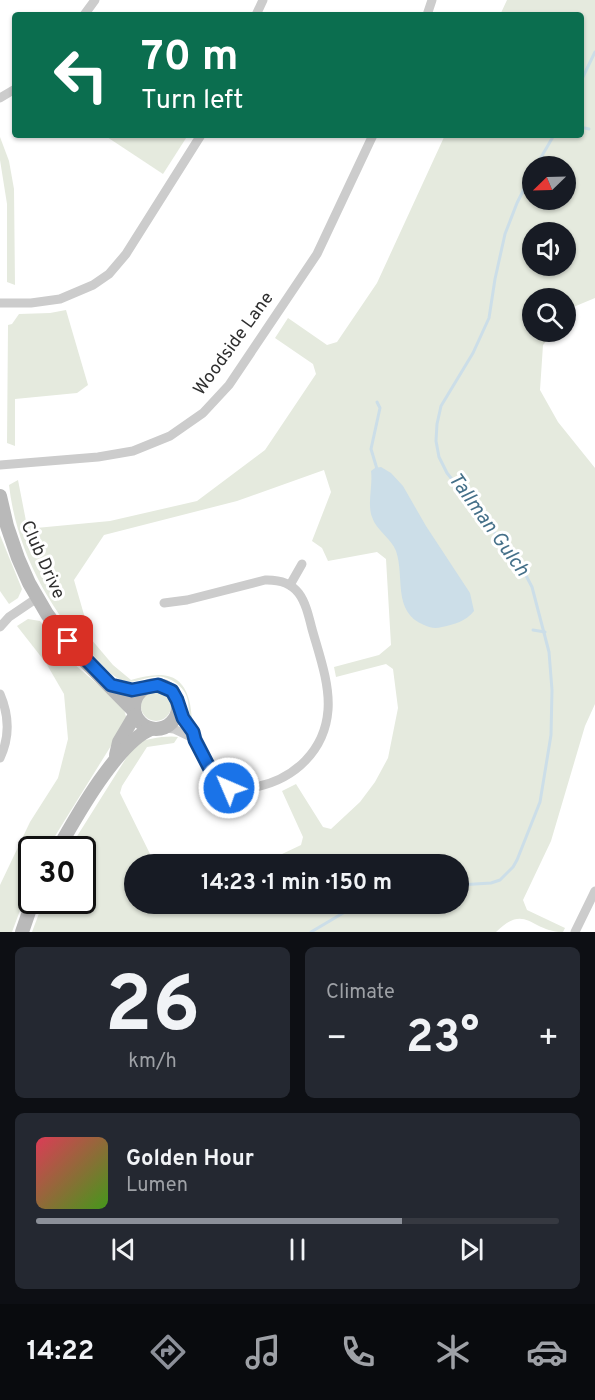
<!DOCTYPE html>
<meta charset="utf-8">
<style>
:root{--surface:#171b24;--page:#242831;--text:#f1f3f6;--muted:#9ea1a6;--line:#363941;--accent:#8c9099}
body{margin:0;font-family:Overpass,sans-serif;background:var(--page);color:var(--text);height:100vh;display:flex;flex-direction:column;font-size:22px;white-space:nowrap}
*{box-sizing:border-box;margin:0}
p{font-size:20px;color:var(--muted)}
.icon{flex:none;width:33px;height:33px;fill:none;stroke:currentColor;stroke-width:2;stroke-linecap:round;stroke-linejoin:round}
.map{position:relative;height:932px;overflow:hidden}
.panel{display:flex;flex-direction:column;gap:15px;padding:15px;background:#0d0f14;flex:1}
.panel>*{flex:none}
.hud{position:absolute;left:12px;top:12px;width:572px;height:126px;border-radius:6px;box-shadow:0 2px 4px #0004;background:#0b6e4f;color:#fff;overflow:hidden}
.needle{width:39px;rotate:247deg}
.fabs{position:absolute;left:522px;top:156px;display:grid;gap:12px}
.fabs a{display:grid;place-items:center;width:54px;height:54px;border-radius:50%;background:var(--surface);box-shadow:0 2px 4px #0004;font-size:30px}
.speed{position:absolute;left:18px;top:836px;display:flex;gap:12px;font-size:30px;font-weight:700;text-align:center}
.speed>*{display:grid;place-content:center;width:78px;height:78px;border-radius:50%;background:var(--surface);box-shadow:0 2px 4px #0004;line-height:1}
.speed .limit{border:3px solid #111;border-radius:9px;background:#fff;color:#111}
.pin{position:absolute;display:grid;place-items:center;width:51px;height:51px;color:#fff;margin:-26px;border-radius:12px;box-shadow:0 3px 9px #0006}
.me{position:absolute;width:66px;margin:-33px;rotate:315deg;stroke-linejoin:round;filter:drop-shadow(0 0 4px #0008)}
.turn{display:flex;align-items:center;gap:21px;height:126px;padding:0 30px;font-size:27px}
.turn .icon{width:78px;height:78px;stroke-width:2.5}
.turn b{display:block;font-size:42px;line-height:51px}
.big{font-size:45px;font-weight:700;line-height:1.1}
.panel .card{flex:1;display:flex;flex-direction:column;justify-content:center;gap:9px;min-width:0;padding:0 21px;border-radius:9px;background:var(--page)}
.panel .dial{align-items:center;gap:0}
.dial b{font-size:78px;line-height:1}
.song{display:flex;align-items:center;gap:18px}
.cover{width:72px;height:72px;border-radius:9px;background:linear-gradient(135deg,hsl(350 70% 55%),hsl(100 70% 35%))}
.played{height:6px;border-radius:3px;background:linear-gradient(90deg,var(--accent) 70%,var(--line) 70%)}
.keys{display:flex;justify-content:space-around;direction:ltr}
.heat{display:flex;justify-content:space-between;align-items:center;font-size:33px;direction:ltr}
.panel .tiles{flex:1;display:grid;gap:15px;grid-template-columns:1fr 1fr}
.card:last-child{grid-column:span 2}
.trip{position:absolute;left:124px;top:854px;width:345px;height:60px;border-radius:30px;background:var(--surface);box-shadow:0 2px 4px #0004;font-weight:700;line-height:60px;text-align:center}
.dock{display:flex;height:96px;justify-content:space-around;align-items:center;background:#090b0e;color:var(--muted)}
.dock .icon{width:42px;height:42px}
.dock .selected{color:var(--accent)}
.dock b{font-size:27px;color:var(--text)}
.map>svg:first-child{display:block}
</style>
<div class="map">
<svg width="595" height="932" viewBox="0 0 595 932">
<rect width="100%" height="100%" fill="#fff"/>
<g fill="#e5eade" fill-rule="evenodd">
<path d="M507,0H595V298L571,308L566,316V298H532V332H554L543,345L540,390L558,422L595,468V704L585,726L551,841L523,900L527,910L565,928L563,932C531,932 526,902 496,932H32L44,900H82V849H69L135,744C144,739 168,735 178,737L174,743L147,747L122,786L120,793L153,860L168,864H135V903H459V864H261L301,845L303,837L282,791L296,784L323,827L331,829L360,802L375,782L388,758L398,708L393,669L386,664L336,677L334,667L379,655L391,645L386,559L377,552L328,561L322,548L312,541L331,492L324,470L237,501L104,535L74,580L91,639L113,665L131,680C156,673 181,669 189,700C191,706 191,713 192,719C188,713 189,708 188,701C186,689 175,680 163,677C148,674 133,687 119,679C109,674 100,662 92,654C48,609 16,548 9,485L18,480L26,521L36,528L110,521L197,501L265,450L316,374L313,364L275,338L288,318L327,345L337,342L377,283L445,135H580V15H500ZM532,166H566V200H532ZM532,232H566V266H532Z"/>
<polygon points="104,135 188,135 163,174"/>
<polygon points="0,137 9,161 14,189 15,285 7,282 7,204 0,160"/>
<polygon points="66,310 88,385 77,393 15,399 15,446 7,443 8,325 12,324 19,314 50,313"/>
<polygon points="0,535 22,589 18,598 9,604 0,591"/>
<polygon points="28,619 40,621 74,664 123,706 127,720 47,849 32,849 31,881 12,932 0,932 0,885 30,822 58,778 68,739 64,694 46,663 17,626"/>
<circle cx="156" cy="706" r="15"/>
</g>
<path fill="#ccdee8" d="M381,467L391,473L403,486L426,526L470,593L474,611C465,622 455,624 442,627C435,629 431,628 424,625C392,612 405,577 396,551C391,538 376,530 372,517C367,504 373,485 371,471L375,468Z"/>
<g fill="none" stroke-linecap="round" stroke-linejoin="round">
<g stroke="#ccdee8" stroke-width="3">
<polyline points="580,83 595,52"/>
<polyline points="580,127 589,129"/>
<polyline points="536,166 554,135"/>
<polyline points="377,469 371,449 380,408 377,402"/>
<polyline points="533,630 545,632"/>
<polyline points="459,885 491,883 500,880 513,867 517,860 540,802 551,735 552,690 549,652 532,587 520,564 447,473 439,457 436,441 437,424 441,406 473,353 489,318 495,279 505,234 517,203 532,173"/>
<polyline points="311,932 360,903"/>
</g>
<g stroke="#ccc" stroke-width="9">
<polyline points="84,15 95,0"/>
<polyline points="256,15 263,0"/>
<polyline points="427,15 432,0"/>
<polyline points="0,98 15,89"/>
<polyline points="0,303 31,303 60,299 93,285 109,274 126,254 201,135"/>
<polyline points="0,465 98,457 133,451 170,436 203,413 229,385 317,254 373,135"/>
<polyline points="290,585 302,564"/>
<path d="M164,603L187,600L265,580C300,579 305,601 312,629C319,654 330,684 328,710C325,750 295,779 256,787C246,790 235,791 225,786C207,777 200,750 193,732C189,723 182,715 178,705"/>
<polyline points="0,627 9,617 37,598"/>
<path d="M0,694C9,715 10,737 0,758"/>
<polyline points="165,728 174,729 195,739"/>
<polyline points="207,793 219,782"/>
<polyline points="575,932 595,891"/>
</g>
<g stroke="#b9b9b9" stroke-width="14">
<polyline points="0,496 7,526 18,558 29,583 47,614 75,651 134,711"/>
<circle cx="156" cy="707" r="22"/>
<polyline points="116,755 119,742 135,715"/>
<path d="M58,849C76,817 118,742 151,729"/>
<polyline points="22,932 33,900"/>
</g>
</g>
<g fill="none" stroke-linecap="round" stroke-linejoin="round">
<g stroke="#114b97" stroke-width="15">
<polyline id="route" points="68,641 111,685 132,690 158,685 172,691 177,700 183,718 193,732 195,740 211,771 219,782 229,788"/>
</g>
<use href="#route" stroke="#1a73e8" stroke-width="10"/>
</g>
<g text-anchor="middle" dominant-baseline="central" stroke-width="6" stroke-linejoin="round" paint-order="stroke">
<g font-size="18" fill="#2f2f2f" stroke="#fff">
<text transform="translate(234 344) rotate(-54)">Woodside Lane</text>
<text transform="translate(42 560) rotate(66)">Club Drive</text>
</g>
<g font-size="20" font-style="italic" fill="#457089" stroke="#fff">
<text transform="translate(488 525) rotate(54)">Tallman Gulch</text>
</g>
</g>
</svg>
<div class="fabs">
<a><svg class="needle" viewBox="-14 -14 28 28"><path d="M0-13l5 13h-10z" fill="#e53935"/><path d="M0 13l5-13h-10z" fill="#9ea1a6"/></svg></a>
<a><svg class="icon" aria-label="sound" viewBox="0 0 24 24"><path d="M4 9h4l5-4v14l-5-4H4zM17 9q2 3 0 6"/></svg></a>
<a><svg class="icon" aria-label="search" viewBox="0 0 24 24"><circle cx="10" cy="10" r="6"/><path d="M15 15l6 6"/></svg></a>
</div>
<div class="speed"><div class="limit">30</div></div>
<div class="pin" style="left:68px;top:641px;background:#d93025"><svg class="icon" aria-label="arrive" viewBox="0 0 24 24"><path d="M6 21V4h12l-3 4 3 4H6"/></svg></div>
<svg class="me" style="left:229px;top:788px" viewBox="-20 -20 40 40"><circle r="17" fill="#1a73e8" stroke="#fff" stroke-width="3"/><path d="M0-11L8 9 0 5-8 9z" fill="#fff"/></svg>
<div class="trip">14:23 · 1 min · 150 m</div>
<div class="hud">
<div class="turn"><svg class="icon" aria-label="left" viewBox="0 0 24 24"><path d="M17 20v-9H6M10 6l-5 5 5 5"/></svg><div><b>70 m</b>Turn left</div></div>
</div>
</div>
<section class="panel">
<div class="tiles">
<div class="card dial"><b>26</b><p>km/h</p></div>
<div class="card"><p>Climate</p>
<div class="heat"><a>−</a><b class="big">23°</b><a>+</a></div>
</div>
<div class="card">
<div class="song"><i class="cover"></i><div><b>Golden Hour</b><p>Lumen</p></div></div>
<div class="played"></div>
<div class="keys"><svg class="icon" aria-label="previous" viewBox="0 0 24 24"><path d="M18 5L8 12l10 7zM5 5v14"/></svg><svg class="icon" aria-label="pause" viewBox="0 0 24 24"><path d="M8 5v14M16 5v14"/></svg><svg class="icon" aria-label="next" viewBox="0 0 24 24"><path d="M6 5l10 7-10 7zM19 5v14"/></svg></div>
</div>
</div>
</section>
<nav class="dock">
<b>14:22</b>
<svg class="icon selected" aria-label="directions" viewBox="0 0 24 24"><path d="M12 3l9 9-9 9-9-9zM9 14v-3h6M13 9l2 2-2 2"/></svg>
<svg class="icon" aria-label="music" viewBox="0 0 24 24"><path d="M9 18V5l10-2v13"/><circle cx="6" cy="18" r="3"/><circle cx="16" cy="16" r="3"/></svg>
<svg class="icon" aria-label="phone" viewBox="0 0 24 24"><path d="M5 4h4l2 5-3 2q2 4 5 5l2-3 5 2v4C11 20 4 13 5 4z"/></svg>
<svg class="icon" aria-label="climate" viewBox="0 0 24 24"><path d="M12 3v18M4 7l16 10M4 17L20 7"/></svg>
<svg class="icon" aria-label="car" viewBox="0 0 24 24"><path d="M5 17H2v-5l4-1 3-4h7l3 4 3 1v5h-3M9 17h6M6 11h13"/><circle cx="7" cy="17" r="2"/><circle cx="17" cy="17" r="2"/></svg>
</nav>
